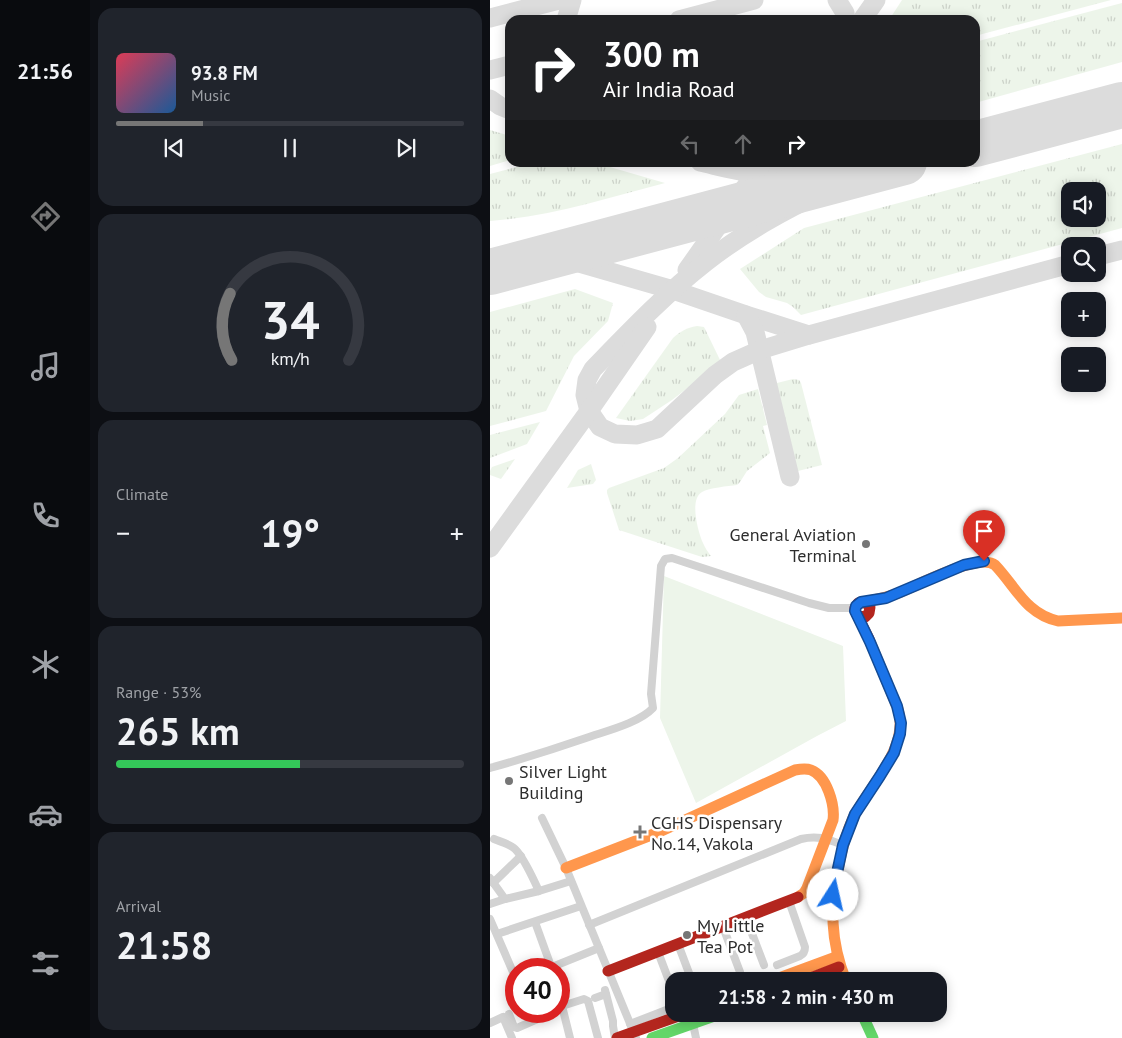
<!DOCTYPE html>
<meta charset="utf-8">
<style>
:root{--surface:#171b24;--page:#20242c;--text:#f1f3f6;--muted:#9ea1a6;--line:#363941;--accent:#767676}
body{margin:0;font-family:"PT Sans",sans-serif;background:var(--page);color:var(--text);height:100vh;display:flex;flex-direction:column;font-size:19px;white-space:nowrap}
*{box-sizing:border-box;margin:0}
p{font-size:16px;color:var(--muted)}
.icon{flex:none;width:28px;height:28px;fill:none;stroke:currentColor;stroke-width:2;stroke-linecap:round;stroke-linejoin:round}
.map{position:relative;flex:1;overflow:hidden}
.side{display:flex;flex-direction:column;gap:8px;padding:8px;background:#0d0f14;width:400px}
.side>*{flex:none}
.banner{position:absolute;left:15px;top:15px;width:475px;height:152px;border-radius:15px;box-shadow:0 2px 12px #0003;background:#202124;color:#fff;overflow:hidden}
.tools{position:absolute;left:571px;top:182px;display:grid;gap:10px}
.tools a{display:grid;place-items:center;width:45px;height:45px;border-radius:10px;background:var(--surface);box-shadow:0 2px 12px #0003;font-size:25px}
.speed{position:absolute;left:15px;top:958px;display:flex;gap:10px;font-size:25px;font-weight:700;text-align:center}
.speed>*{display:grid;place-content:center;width:65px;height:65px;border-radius:50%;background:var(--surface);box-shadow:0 2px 12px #0003;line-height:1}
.speed .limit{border:8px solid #d22;background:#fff;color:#111}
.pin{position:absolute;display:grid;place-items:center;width:42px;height:42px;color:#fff;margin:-51px -21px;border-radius:50% 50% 50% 0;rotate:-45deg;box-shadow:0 0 5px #0007}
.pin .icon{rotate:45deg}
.me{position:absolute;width:55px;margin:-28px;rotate:10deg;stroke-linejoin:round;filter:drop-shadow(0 0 4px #0008)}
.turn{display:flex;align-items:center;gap:18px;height:105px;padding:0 15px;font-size:22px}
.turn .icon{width:65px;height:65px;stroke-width:2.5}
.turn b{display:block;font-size:35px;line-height:42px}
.lanes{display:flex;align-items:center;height:48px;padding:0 15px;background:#0003;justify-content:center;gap:25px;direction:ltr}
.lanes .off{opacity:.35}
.big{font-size:38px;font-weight:800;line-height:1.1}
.side .widget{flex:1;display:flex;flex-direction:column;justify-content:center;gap:8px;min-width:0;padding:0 18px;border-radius:15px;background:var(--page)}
.side .dial{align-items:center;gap:0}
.dial svg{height:130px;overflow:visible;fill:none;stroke:var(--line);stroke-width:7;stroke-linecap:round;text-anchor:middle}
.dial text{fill:var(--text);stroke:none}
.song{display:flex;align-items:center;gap:15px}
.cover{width:60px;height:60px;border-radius:8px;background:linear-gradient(135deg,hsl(350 70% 55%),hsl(210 70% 35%))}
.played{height:5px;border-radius:2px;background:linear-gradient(90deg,var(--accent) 25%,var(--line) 25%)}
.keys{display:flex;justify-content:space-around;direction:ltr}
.heat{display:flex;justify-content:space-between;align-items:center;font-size:28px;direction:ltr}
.charge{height:8px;border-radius:4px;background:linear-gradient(90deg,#34c759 53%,var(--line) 0)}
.trip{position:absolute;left:175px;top:972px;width:282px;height:50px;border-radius:15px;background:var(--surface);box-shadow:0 2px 12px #0003;font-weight:800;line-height:50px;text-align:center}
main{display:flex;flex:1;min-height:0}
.dock{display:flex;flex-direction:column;width:90px;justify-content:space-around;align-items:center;background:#090b0e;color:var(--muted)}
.dock .icon{width:35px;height:35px}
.dock .selected{color:var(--accent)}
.dock b{font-size:22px;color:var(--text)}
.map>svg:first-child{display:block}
</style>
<main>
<nav class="dock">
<b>21:56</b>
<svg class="icon selected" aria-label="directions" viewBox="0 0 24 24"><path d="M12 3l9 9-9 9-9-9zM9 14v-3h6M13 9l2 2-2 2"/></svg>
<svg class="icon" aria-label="music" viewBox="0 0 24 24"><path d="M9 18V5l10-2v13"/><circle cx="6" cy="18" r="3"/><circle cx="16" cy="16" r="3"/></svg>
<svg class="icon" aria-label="phone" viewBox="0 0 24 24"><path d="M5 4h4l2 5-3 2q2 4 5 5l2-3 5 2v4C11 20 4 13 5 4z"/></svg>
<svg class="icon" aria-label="climate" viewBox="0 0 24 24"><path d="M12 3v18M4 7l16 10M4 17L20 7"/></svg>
<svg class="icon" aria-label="car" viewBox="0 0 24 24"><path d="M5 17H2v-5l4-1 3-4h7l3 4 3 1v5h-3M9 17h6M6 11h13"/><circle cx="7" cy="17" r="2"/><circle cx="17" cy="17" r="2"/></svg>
<svg class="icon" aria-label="filters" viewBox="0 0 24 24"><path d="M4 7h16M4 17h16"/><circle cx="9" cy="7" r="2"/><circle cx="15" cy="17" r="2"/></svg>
</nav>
<section class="side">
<div class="widget">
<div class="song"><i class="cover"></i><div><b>93.8 FM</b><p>Music</p></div></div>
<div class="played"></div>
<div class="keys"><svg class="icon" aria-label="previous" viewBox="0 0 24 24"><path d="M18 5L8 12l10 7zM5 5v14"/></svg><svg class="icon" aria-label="pause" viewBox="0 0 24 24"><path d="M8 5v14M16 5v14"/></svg><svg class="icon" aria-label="next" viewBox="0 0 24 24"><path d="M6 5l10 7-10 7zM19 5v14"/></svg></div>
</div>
<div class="widget dial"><svg viewBox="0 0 100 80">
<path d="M14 69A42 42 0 1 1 86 69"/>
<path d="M14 69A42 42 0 0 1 13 28" stroke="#767676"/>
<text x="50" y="56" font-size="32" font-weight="700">34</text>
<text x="50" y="72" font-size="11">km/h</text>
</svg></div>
<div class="widget"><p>Climate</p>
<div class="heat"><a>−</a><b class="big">19°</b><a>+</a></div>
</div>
<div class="widget"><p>Range · 53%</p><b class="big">265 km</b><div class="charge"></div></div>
<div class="widget"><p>Arrival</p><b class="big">21:58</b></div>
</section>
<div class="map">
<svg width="632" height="1038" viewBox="0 0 632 1038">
<defs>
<pattern id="grass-tufts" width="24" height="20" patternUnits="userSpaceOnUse" patternTransform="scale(1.25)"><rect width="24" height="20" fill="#edf5ea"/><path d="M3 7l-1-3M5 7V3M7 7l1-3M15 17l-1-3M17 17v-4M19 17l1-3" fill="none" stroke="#ccd2c9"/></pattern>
</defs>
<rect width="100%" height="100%" fill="#fff"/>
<g fill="url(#grass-tufts)" fill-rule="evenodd">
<polygon points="412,0 621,0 485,36 485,20 399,20"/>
<polygon points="632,3 632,62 485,103 485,42"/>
<polygon points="0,130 20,136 20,160 0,166"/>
<path d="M632,144V228L311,315L303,307L297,303L276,297L269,292L250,269L314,228ZM580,191H608V219H580Z"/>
<path d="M45,162L106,163L175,183C117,198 59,217 0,221V174Z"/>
<polygon points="85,289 123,303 118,321 84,356 56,411 0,426 0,312"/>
<path d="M207,326L214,327L231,362L182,400L153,419L140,421L126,418L183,338C191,331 196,328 207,326Z"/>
<polygon points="303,379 309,380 311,383 332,465 304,472 283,384"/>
<path d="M268,389L277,425L273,426L280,453L257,471L250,482L247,485C238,486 219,488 212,492C199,499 208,532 213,543C215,548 218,552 221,556L212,557L129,530L117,493V490L119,488L174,468L188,458L235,414L249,395Z"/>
<polygon points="50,422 37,444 0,458 0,435"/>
<polygon points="25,459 11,479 0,475 0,471 2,467"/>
<polygon points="101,464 106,480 103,484 77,488 88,470"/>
</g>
<polygon fill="#edf5ea" points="174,576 353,646 356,721 327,736 206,803 170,718"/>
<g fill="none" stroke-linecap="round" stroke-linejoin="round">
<g stroke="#dcdcdc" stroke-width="19">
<polyline points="347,0 355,13 356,20"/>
<polyline points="0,18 69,0"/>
<polyline points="76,20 82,0"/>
<polyline points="189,20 264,0"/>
<polyline points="372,20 386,0"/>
<polyline points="0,70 20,65"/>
<polyline points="0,99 10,106 20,110"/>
<path d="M210,162C228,166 248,172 267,173C302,176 339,174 375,169"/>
<polyline points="608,256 632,250"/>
<polyline points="0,258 46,255 66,252"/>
<polyline points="53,258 68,258 79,260 183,290 256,315 319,335 580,264"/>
<polyline points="197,270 273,162"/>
<polyline points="256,315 265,332 300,477"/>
<path d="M319,335L270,350L243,362L225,375L167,429L147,435L125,434L110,427L99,411L95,395L97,380L103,369C139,332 175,294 216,262C249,236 295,209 334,192C357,182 381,174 405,165"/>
<polyline points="0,548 99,411 157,327"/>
</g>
<g stroke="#dcdcdc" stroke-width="46">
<polyline points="485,144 632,105"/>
<polyline points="0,272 414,162"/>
</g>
<g stroke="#d2d2d2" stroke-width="8">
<path d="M0,768C32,759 64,749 96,738C116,731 149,723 163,708L161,694L171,566L175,559L182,558L319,603L339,608H365"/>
<polyline points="52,818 76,868 146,1038"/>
<path d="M4,839C11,842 20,844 25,849C35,859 43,879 49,891"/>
<polyline points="0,878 15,899 49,891 81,881"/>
<polyline points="3,883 31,856"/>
<polyline points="0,904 15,899"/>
<polyline points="256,918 274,965"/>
<polyline points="0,919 26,979"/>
<polyline points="45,922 62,969"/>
<path d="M99,925L311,839C328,835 337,839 353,845"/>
<polyline points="233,927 250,972"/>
<polyline points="7,934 91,906"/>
<polyline points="188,944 202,981"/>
<polyline points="168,952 184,994"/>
<path d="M287,965L310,956C314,954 315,951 315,947L299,901"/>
<polyline points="57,969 109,948"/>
<polyline points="69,986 70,990"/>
<polyline points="115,990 123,1021 123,1026 125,1038"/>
<polyline points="105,998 116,994"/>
<polyline points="19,1014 24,1027 27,1028 52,1017 51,1011"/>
<polyline points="0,1023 13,1017 22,1038"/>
<polyline points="140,1024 184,1007"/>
<polyline points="203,1024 206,1038"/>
<polyline points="80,1038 72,1006 94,999 98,1001 108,1038"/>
</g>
<g stroke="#63d668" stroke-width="11">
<polyline points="372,1014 383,1038"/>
<polyline points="162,1038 230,1014"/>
</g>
<g stroke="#ff974d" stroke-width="11">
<path d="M374,602C385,599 397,598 408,593C427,586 489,552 505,565C526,587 536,614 568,621L632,618"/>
<path d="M76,868L169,832L305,770C310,769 316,768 321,770C337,776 345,805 343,820L317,888L314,893L308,897"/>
<polyline points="281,981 346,957"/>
<path d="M356,981C340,940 340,908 349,865C352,849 356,833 363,818C379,786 420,748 408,709L379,639"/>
</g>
<g stroke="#b3261e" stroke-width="11">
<path d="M368,616L375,617L379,613L380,607C377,603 373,601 368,603L365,608V611L379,639"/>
<polyline points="118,971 308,897"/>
<polyline points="313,981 349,967"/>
<polyline points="127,1038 194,1014"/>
</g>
</g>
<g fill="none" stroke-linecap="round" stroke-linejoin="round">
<g stroke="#114b97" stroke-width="12">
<polyline id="route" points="343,895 345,882 353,845 365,814 390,776 404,753 410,734 411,723 407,706 380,642 365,611 366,606 371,602 396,598 474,565 494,561"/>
</g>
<use href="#route" stroke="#1a73e8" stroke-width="9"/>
</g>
<g fill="#767676" stroke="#fff" stroke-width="2">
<circle cx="376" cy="544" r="5"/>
<circle cx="19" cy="781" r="5"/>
<path d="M147.5 824.5h5v5h5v5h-5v5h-5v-5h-5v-5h5z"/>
<circle cx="197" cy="935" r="5"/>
</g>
<g text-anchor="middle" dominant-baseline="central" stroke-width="5" stroke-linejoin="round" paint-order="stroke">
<g font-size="18" fill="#2d2d2d" stroke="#fff" text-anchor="start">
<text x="366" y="534" text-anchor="end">General Aviation<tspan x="366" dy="21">Terminal</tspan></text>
<text x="29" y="771">Silver Light<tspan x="29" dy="21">Building</tspan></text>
<text x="161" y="822">CGHS Dispensary<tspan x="161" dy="21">No.14, Vakola</tspan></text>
<text x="207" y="925">My Little<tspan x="207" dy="21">Tea Pot</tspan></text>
</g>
</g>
</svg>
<div class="tools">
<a><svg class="icon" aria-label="sound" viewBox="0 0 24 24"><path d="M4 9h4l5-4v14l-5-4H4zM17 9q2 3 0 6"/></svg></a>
<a><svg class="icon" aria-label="search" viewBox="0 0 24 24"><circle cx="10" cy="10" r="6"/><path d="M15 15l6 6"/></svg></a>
<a>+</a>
<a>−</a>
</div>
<div class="speed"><div class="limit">40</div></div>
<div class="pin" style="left:494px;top:561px;background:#d93025"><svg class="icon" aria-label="arrive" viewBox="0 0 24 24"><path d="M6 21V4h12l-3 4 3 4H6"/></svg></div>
<svg class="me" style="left:343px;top:895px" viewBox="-20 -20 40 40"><circle r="19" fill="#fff"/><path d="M0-13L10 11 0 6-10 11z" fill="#1a73e8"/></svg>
<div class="trip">21:58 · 2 min · 430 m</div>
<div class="banner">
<div class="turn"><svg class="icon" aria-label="right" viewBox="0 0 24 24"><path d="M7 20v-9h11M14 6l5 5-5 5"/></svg><div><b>300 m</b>Air India Road</div></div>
<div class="lanes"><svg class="icon off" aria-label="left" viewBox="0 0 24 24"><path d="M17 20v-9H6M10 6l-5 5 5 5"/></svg><svg class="icon off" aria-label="ahead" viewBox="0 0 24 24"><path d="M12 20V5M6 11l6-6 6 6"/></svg><svg class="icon" aria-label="right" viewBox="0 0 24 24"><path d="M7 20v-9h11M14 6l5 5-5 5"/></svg></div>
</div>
</div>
</main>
